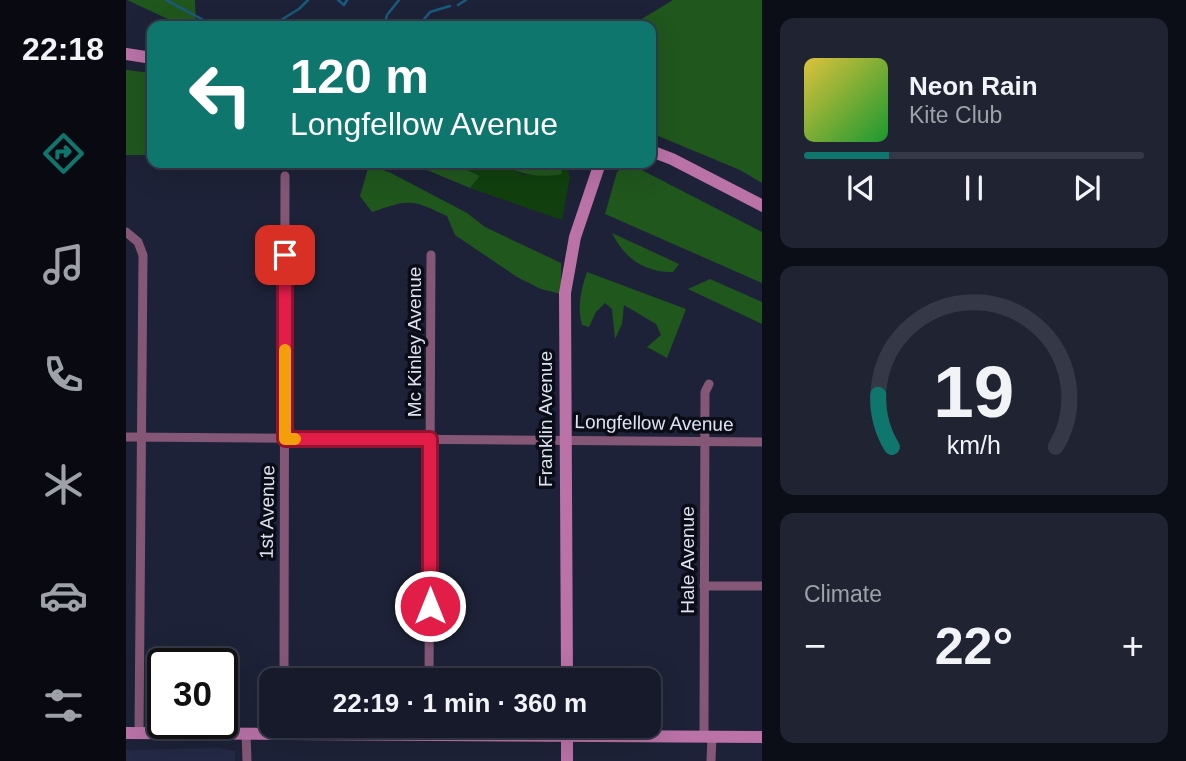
<!DOCTYPE html>
<meta charset="utf-8">
<style>
:root{--surface:#161a2a;--page:#1f2332;--text:#f1f3f6;--muted:#9ea1a8;--line:#353847;--accent:#0f766e}
body{margin:0;font-family:Helvetica,sans-serif;background:var(--page);color:var(--text);height:100vh;display:flex;flex-direction:column;font-size:26px;white-space:nowrap}
*{box-sizing:border-box;margin:0}
p{font-size:23px;color:var(--muted)}
.icon{flex:none;width:38px;height:38px;fill:none;stroke:currentColor;stroke-width:2;stroke-linecap:round;stroke-linejoin:round}
.map{position:relative;flex:1;overflow:hidden}
.drawer{display:flex;flex-direction:column;gap:18px;padding:18px;background:#0c0e17;width:424px}
.drawer>*{flex:none}
.hud{position:absolute;left:21px;top:21px;width:509px;height:147px;border-radius:14px;box-shadow:0 7px 28px #0002,0 0 0 2px var(--line);background:#0f766e;color:#fff;overflow:hidden}
.speed{position:absolute;left:21px;top:648px;display:flex;gap:14px;font-size:35px;font-weight:700;text-align:center}
.speed>*{display:grid;place-content:center;width:91px;height:91px;border-radius:50%;background:var(--surface);box-shadow:0 7px 28px #0002,0 0 0 2px var(--line);line-height:1}
.speed .limit{border:4px solid #111;border-radius:10px;background:#fff;color:#111}
.pin{position:absolute;display:grid;place-items:center;width:60px;height:60px;color:#fff;margin:-30px;border-radius:14px;box-shadow:0 4px 10px #0006}
.me{position:absolute;width:77px;margin:-38px;rotate:0deg;stroke-linejoin:round;filter:drop-shadow(0 0 5px #0008)}
.turn{display:flex;align-items:center;gap:24px;height:147px;padding:0 28px;font-size:32px}
.turn .icon{width:91px;height:91px;stroke-width:2.5}
.turn b{display:block;font-size:49px;line-height:60px}
.big{font-size:52px;font-weight:800;line-height:1.1}
.drawer .widget{flex:1;display:flex;flex-direction:column;justify-content:center;gap:10px;min-width:0;padding:0 24px;border-radius:14px;background:var(--page)}
.drawer .dial{align-items:center;gap:0}
.dial svg{height:182px;overflow:visible;fill:none;stroke:var(--line);stroke-width:7;stroke-linecap:round;text-anchor:middle}
.dial text{fill:var(--text);stroke:none}
.song{display:flex;align-items:center;gap:21px}
.cover{width:84px;height:84px;border-radius:10px;background:linear-gradient(135deg,hsl(50 70% 55%),hsl(130 70% 35%))}
.played{height:7px;border-radius:4px;background:linear-gradient(90deg,var(--accent) 25%,var(--line) 25%)}
.keys{display:flex;justify-content:space-around;direction:ltr}
.heat{display:flex;justify-content:space-between;align-items:center;font-size:38px;direction:ltr}
.trip{position:absolute;left:133px;top:668px;width:402px;height:70px;border-radius:14px;background:var(--surface);box-shadow:0 7px 28px #0002,0 0 0 2px var(--line);font-weight:800;line-height:70px;text-align:center}
main{display:flex;flex:1;min-height:0}
.tabs{display:flex;flex-direction:column;width:126px;justify-content:space-around;align-items:center;background:#090a11;color:var(--muted)}
.tabs .icon{width:49px;height:49px}
.tabs .selected{color:var(--accent)}
.tabs b{font-size:32px;color:var(--text)}
.map>svg:first-child{display:block}
</style>
<main>
<nav class="tabs">
<b>22:18</b>
<svg class="icon selected" aria-label="directions" viewBox="0 0 24 24"><path d="M12 3l9 9-9 9-9-9zM9 14v-3h6M13 9l2 2-2 2"/></svg>
<svg class="icon" aria-label="music" viewBox="0 0 24 24"><path d="M9 18V5l10-2v13"/><circle cx="6" cy="18" r="3"/><circle cx="16" cy="16" r="3"/></svg>
<svg class="icon" aria-label="phone" viewBox="0 0 24 24"><path d="M5 4h4l2 5-3 2q2 4 5 5l2-3 5 2v4C11 20 4 13 5 4z"/></svg>
<svg class="icon" aria-label="climate" viewBox="0 0 24 24"><path d="M12 3v18M4 7l16 10M4 17L20 7"/></svg>
<svg class="icon" aria-label="car" viewBox="0 0 24 24"><path d="M5 17H2v-5l4-1 3-4h7l3 4 3 1v5h-3M9 17h6M6 11h13"/><circle cx="7" cy="17" r="2"/><circle cx="17" cy="17" r="2"/></svg>
<svg class="icon" aria-label="filters" viewBox="0 0 24 24"><path d="M4 7h16M4 17h16"/><circle cx="9" cy="7" r="2"/><circle cx="15" cy="17" r="2"/></svg>
</nav>
<div class="map">
<svg width="637" height="761" viewBox="0 0 637 761">
<rect width="100%" height="100%" fill="#1d2238"/>
<polygon fill="#242a46" points="94,748 109,751 109,761 0,761 0,750"/>
<polygon fill="#11400e" points="325,163 370,163 398,175 435,174 434,163 440,163 444,177 436,220 344,188 354,176"/>
<g fill="#20571d">
<polygon points="1,0 69,0 70,26 57,26"/>
<polygon points="547,0 636,0 636,183 614,170 525,133 525,26 504,26"/>
<polygon points="0,70 26,73 26,155 0,155"/>
<polygon points="284,163 325,163 354,176 344,188"/>
<path d="M370,163H434L436,174C410,179 393,173 370,163Z"/>
<polygon points="502,163 636,232 636,283 479,214 491,172"/>
<path d="M243,165L265,173L341,213L359,227L435,263V294L415,289L391,277L329,235L321,216C285,199 284,199 246,212L234,196Z"/>
<path d="M486,233L553,264L547,272C519,273 498,258 486,233Z"/>
<path d="M461,272L560,309L541,358L521,347L535,335L530,324L498,305L496,324L489,339L486,309L479,303L470,312L463,327L456,325C451,307 455,290 461,272Z"/>
<polygon points="584,279 636,302 636,324 562,289"/>
</g>
<g fill="none" stroke-linecap="round" stroke-linejoin="round">
<g stroke="#185b7e" stroke-width="2.5">
<polyline points="40,0 83,23"/>
<polyline points="212,0 218,5 221,0"/>
<polyline points="273,0 261,15 259,23 294,24 304,12 324,6"/>
<polyline points="332,5 340,0"/>
<polyline points="145,26 173,9 182,0"/>
</g>
<g stroke="#845777" stroke-width="9">
<polyline points="0,232 12,242 17,255 13,733"/>
<polyline points="0,437 637,442"/>
<polyline points="578,586 637,586"/>
<polyline points="158,681 159,176"/>
<polyline points="303,681 305,255"/>
<polyline points="120,733 121,761"/>
<polyline points="578,736 579,392 583,384"/>
<polyline points="585,761 586,736"/>
</g>
<g stroke="#ba72a7" stroke-width="12">
<polyline points="0,54 26,58"/>
<polyline points="525,151 546,159 637,206"/>
<polyline points="441,681 439,293 449,237 474,163"/>
<polyline points="441,726 441,761"/>
<polyline points="0,733 637,737"/>
</g>
</g>
<g fill="none" stroke-linecap="round" stroke-linejoin="round">
<g stroke="#92132f" stroke-width="18">
<polyline id="route" points="159,255 159,439 304,439 304,606"/>
</g>
<use href="#route" stroke="#e11d48" stroke-width="12"/>
<polyline stroke="#f59e0b" stroke-width="12" points="159,350 159,439 169,439"/>
</g>
<g text-anchor="middle" dominant-baseline="central" stroke-width="7" stroke-linejoin="round" paint-order="stroke">
<g font-size="19" fill="#dde1f0" stroke="#0a0c16">
<text transform="translate(288 342) rotate(-90)">Mc Kinley Avenue</text>
<text transform="translate(419 419) rotate(-90)">Franklin Avenue</text>
<text transform="translate(528 423) rotate(1)">Longfellow Avenue</text>
<text transform="translate(141 512) rotate(-89)">1st Avenue</text>
<text transform="translate(561 560) rotate(-90)">Hale Avenue</text>
</g>
</g>
</svg>
<div class="speed"><div class="limit">30</div></div>
<div class="pin" style="left:159px;top:255px;background:#d93025"><svg class="icon" aria-label="arrive" viewBox="0 0 24 24"><path d="M6 21V4h12l-3 4 3 4H6"/></svg></div>
<svg class="me" style="left:304px;top:606px" viewBox="-20 -20 40 40"><circle r="17" fill="#e11d48" stroke="#fff" stroke-width="3"/><path d="M0-11L8 9 0 5-8 9z" fill="#fff"/></svg>
<div class="trip">22:19 · 1 min · 360 m</div>
<div class="hud">
<div class="turn"><svg class="icon" aria-label="left" viewBox="0 0 24 24"><path d="M17 20v-9H6M10 6l-5 5 5 5"/></svg><div><b>120 m</b>Longfellow Avenue</div></div>
</div>
</div>
<section class="drawer">
<div class="widget">
<div class="song"><i class="cover"></i><div><b>Neon Rain</b><p>Kite Club</p></div></div>
<div class="played"></div>
<div class="keys"><svg class="icon" aria-label="previous" viewBox="0 0 24 24"><path d="M18 5L8 12l10 7zM5 5v14"/></svg><svg class="icon" aria-label="pause" viewBox="0 0 24 24"><path d="M8 5v14M16 5v14"/></svg><svg class="icon" aria-label="next" viewBox="0 0 24 24"><path d="M6 5l10 7-10 7zM19 5v14"/></svg></div>
</div>
<div class="widget dial"><svg viewBox="0 0 100 80">
<path d="M14 69A42 42 0 1 1 86 69"/>
<path d="M14 69A42 42 0 0 1 8 46" stroke="#0f766e"/>
<text x="50" y="56" font-size="32" font-weight="700">19</text>
<text x="50" y="72" font-size="11">km/h</text>
</svg></div>
<div class="widget"><p>Climate</p>
<div class="heat"><a>−</a><b class="big">22°</b><a>+</a></div>
</div>
</section>
</main>
